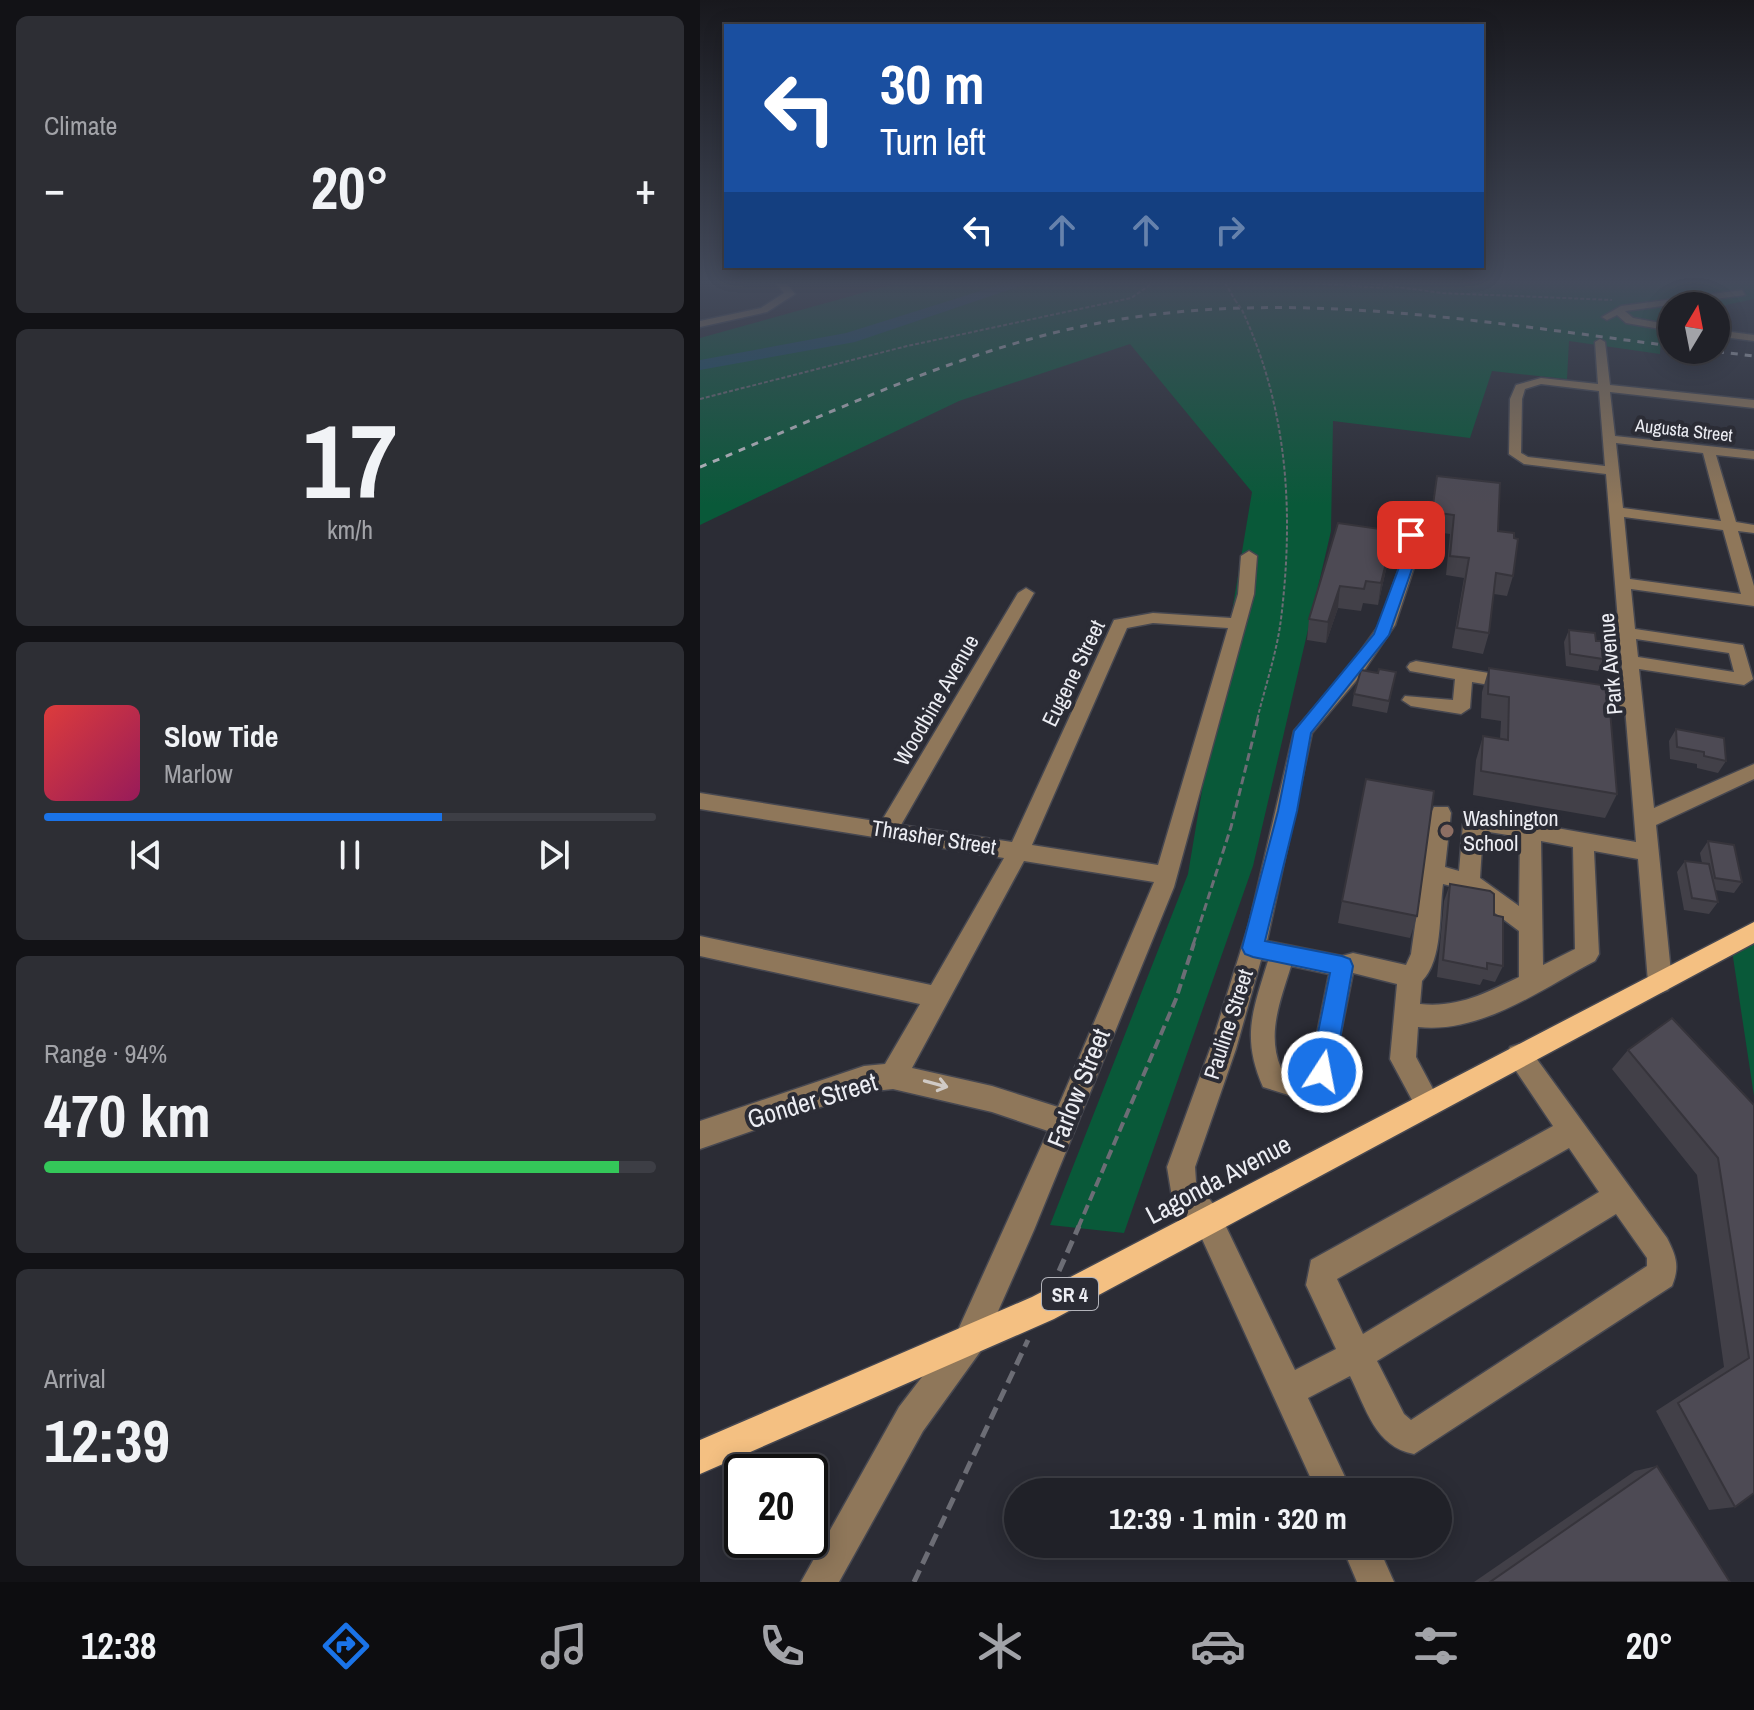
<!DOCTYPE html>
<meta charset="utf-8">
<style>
:root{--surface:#202128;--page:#2d2e34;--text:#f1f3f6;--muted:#a2a3a8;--line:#3d3e45;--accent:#1a73e8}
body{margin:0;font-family:"Archivo Narrow",sans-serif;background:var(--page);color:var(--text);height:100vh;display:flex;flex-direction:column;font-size:30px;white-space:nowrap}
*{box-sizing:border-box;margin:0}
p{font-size:26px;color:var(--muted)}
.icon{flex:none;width:44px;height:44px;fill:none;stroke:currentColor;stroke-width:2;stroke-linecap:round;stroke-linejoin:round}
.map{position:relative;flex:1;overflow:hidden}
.panel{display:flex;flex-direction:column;gap:16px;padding:16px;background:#121216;width:700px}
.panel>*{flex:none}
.hud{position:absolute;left:24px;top:24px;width:760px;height:244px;border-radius:0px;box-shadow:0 4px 20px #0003,0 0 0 2px var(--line);background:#1a4fa0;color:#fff;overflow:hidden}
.needle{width:52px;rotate:10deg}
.tools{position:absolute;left:958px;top:292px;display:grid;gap:16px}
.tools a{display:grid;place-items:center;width:72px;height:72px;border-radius:50%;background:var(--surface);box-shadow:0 4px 20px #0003,0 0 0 2px var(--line);font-size:40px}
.speed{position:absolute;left:24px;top:1454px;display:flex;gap:16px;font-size:40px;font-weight:700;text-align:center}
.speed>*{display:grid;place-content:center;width:104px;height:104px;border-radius:50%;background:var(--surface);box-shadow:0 4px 20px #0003,0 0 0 2px var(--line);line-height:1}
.speed .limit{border:4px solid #111;border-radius:12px;background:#fff;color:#111}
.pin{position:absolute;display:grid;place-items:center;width:68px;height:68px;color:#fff;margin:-34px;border-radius:16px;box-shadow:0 4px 12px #0006}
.me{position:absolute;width:88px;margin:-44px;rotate:11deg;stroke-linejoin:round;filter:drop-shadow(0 0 6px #0008)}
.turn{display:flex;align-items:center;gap:28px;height:168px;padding:0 24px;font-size:36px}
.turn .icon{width:104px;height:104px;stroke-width:2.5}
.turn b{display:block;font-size:56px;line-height:68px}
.lanes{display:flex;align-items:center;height:76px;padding:0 24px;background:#0003;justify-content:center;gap:40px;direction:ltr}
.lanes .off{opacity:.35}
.big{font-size:60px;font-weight:700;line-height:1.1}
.panel .widget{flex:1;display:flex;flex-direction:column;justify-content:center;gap:12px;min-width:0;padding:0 28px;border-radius:12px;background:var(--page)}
.panel .dial{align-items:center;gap:0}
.dial b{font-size:104px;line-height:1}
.song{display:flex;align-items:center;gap:24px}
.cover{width:96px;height:96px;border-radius:12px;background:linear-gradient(135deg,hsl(0 70% 55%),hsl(330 70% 35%))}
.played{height:8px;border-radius:4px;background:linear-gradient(90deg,var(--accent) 65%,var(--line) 65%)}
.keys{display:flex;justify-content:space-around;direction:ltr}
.heat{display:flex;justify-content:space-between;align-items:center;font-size:44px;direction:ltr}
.charge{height:12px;border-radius:6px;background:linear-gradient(90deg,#34c759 94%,var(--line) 0)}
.trip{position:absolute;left:304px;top:1478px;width:448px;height:80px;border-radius:40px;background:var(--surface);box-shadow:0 4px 20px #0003,0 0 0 2px var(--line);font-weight:700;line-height:80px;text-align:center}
.tab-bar{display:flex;height:128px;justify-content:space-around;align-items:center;background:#0d0d10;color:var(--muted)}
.tab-bar .icon{width:56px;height:56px}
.tab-bar .on{color:var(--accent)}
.tab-bar b{font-size:36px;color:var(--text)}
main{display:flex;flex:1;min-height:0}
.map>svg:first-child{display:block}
</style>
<main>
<section class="panel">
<div class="widget"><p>Climate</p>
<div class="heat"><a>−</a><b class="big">20°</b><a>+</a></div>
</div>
<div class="widget dial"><b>17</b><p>km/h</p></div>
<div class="widget">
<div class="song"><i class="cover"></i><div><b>Slow Tide</b><p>Marlow</p></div></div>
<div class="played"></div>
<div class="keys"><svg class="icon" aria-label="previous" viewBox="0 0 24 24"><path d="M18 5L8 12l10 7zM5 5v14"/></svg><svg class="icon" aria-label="pause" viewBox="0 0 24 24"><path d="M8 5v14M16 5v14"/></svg><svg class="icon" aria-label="next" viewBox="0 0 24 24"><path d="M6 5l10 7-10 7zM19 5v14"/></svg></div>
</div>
<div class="widget"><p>Range · 94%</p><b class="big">470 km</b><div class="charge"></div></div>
<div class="widget"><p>Arrival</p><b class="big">12:39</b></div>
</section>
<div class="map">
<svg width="1054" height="1582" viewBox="0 0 1054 1582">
<rect width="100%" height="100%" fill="#2b2c35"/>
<g fill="#095939">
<polygon points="198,283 1054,283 1054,299 1016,307 972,306 972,313 962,315 960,354 869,341 867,379 792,371 770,438 633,421 631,531 553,866 424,1233 350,1225 488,874 552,492 430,344 259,401 0,525 0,338"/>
<polygon points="1054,932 1054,1096 1031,944"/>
</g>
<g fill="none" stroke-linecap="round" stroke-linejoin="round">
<polygon fill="#165067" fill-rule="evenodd" points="306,283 329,283 155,342 0,370 0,360 146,333"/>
<g stroke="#464750" stroke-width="3">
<g id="minor">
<polygon points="76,283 86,283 95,294 67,312 0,327 0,321 61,308 84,293"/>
<polygon points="1042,290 1045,295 925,311 933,318 972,325 972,331 926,323 917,315 907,320 902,317 921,306"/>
<polygon points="1016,330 1054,335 1054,341 1016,336"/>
<path d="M900,339L905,342L910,385L1054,400V408L910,392L915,436L1054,451V459L1016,455L1036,522L1054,525V533L1038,531L1054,586V606L931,589L935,629L1043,645L1053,679L1044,685L939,669L954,808L1054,764V779L956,825L972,982L968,990L960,993L952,990L948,982L938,859L894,851L899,954L895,961C842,989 781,1034 718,1027L716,1057L741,1104L737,1113L728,1117L719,1113L690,1059L697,984L653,973L631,1081L595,1097L563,1087C541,1037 553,1010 568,961L561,960L536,1049L495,1167L496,1182L518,1210L595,1370L636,1349L606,1285L611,1260L853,1126L806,1056L810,1047L819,1044L828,1047L967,1238C976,1256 980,1266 972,1286L714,1454C675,1447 666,1408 650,1376L608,1398L652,1492H617L498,1230L472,1197L467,1167L510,1049L549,924L594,731L649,667L679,625L707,546L702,523L706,506L718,509L716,523L721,546L695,625L661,675L612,733L567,941L642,956L653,953L706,965L711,954L731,813L734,807H748L751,813L745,867L759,871L763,824L766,818L778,814L936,842L925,707L884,700L875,694L884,688L924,694L906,474L824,464L809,454L810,399L816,385L841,378L898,384L895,342ZM841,384L899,391L905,466L828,457L821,453L822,399L825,389ZM916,443L1003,453L1021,521L923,508ZM924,517L1023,530L1041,594L930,579ZM936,639L1029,653L1034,672L938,657ZM783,831L820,837L819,906L780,878ZM841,841L873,847L875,949L843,965ZM743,884L763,889L819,931V977C786,993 758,1008 720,1004L722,981C743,960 739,913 743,884ZM591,966L629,974L611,1064L595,1071L581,1068C566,1034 581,999 591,966ZM869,1148L899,1192L663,1334L637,1279ZM916,1214L947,1258V1266L711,1420L704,1414L677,1361Z"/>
<path d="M549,551L557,556L554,594L474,887L334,1230L280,1352L223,1431L139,1582H101L199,1407L258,1330L348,1131L292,1112L193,1089L164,1092L0,1149V1121L164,1066L185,1064L220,1004L0,956V936L231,985L304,858L0,809V793L181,822L318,593L326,588L334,593L201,825L312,842L414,620L453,613L531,618L538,594L541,556ZM453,623L528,628L458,865L332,845L427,628ZM324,861L454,882L358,1107L292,1086L212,1068Z"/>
<polygon points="716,661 813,677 822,683 813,689 772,682 770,708 761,714 711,706 702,700 705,696 753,700 755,679 710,671 707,667 710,663"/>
<polygon points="641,1544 677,1544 694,1582 657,1582"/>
</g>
</g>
<g stroke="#464750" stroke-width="3">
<polygon id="major" points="1054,922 1054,943 354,1319 0,1474 0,1440 332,1297"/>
</g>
<g stroke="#6c6d75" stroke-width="2" stroke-dasharray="4 2" stroke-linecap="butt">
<polyline points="525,283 535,300"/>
<polyline points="610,283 683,288"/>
<polyline points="665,283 743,293 912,300"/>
<path d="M542,310C588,409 594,512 581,619C577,652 565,687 557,720"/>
<polyline points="0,399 207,346 431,298 453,283"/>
</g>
<polyline stroke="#6c6d75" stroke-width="3" stroke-dasharray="8 4" stroke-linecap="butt" points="493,945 531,827 558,718"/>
<polyline stroke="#6c6d75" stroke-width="4" stroke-dasharray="10 5" stroke-linecap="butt" points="378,1228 476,999 494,943"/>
<g stroke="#6c6d75" stroke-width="5" stroke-dasharray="13 7" stroke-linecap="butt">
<polyline points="359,1271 379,1226"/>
<polyline points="214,1582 328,1340"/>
</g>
<use href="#minor" fill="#8f775a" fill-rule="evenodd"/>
<use href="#major" fill="#f4c082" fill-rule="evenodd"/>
<g stroke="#bebfc6" stroke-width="3" stroke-dasharray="7 7" stroke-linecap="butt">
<polyline points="1003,350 1054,356"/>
<path d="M0,467C130,414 260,349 399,323C588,287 783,322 972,346"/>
</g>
<polyline stroke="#6c6d75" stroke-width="2" stroke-dasharray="4 2" stroke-linecap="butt" points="535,300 542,310"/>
</g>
<g fill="#424048">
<polygon points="737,476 798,531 813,576 807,596 794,594 789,633 783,654 752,648 764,578 746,575 750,534 728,531"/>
<polygon points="694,531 690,552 678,605 663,603 661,611 638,608 626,643 607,640 609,619"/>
<polygon points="869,630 896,641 903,659 898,671 866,666 864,642"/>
<polygon points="789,668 917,794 905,818 773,795 776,760 783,736 800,739 801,721 781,718 782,692"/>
<polygon points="696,672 687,713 652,706 654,694 678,673"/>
<polygon points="976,729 1026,761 1018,773 997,768 997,764 970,759 969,741"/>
<polygon points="1008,841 1042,882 1034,893 1015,890 1018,902 1009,914 984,910 977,872 985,861 1002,863 1000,853"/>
<polygon points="750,884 794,915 803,966 795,982 783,979 780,985 737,977 744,901"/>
<polygon points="642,901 717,916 710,938 638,923"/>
<polygon points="928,1050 1054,1105 1054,1493 1035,1507 1009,1510 956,1411 1024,1367 997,1175 912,1069"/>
<polygon points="957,1466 1030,1582 774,1582 935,1471"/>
</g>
<g fill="#36343b">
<polygon points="694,531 690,552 678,605 681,583"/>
<polygon points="640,586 638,608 626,643 628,622"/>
</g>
<g fill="#4d4a54" stroke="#36343b" stroke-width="2">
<polygon points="737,476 800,483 798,531 814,533 814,538 818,539 813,576 796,573 789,633 757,628 769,558 750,556 754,515 732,512"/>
<polygon points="638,523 694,531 681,583 666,581 664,589 640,586 628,622 609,619"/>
<polygon points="869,630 895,633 896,641 901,641 903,659 870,654"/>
<polygon points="789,668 908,686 917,794 781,771 783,736 808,740 809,697 788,694"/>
<polygon points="679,669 696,672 689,701 654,694 661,670 678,673"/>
<polygon points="976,729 1024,738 1026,761 1004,756 1004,752 977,747"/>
<polygon points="666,779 734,791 717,916 642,901"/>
<polygon points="1008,841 1034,845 1042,882 1015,878"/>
<polygon points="985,861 1009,864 1018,902 992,898"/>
<polygon points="750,884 790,891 794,894 794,915 803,917 803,966 787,963 787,969 743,960"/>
<polygon points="972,1018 1054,1105 1054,1493 1035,1507 978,1403 1049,1358 1018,1158 928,1050"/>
<polygon points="957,1466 1030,1582 790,1582"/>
</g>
<defs><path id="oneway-shaft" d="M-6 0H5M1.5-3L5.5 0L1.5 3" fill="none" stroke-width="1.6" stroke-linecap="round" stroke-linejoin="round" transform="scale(2)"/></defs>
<use stroke="#d0cac5" href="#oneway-shaft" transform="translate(236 1084) rotate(15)"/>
<linearGradient id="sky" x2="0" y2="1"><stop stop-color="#18181d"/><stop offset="0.56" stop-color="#444b5c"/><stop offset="1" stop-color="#444b5c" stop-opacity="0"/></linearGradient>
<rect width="1054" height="505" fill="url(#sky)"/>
<polygon fill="#1a73e8" stroke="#114b97" stroke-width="2" points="706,532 716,532 720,546 689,635 611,733 597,811 565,941 642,956 650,959 653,966 634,1072 630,1080 622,1083 614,1080 610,1072 630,973 553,957 545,954 542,948 578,811 594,731 674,634 707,546"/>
<circle fill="#8d6e63" stroke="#2b2c35" stroke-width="3" cx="747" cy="831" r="8"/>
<g text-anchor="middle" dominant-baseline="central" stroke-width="8" stroke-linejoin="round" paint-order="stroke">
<g font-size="18" fill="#ecedf3" stroke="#2b2c35">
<text transform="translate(984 430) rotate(6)">Augusta Street</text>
</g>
<rect fill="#2b2c35" stroke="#b2b3ba" stroke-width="2" x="342" y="1278" width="56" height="32" rx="6"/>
<g font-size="20" font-weight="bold" fill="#ecedf3">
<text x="370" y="1294">SR 4</text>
</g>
<g font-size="22" fill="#ecedf3" stroke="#2b2c35">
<text transform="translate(910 664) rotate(-95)">Park Avenue</text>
<text transform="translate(373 673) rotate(-64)">Eugene Street</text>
<text transform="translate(236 700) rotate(-60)">Woodbine Avenue</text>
<text transform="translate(234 837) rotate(9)">Thrasher Street</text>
<text transform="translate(528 1024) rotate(-72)">Pauline Street</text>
</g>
<g font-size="22" fill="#ecedf3" stroke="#2b2c35" text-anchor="start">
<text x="763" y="818">Washington<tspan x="763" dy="25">School</tspan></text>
</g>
<g font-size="26" fill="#ecedf3" stroke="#2b2c35">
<text transform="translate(378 1088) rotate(-68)">Farlow Street</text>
<text transform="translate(112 1100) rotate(-17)">Gonder Street</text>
<text transform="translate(518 1179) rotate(-28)">Lagonda Avenue</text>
</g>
</g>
</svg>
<div class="tools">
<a><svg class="needle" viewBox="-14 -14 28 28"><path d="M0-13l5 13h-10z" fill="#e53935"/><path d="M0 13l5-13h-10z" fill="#a2a3a8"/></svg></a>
</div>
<div class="speed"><div class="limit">20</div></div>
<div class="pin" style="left:711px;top:535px;background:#d93025"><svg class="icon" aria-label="arrive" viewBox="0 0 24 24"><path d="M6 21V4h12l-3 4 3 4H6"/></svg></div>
<svg class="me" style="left:622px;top:1072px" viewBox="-20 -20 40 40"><circle r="17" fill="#1a73e8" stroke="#fff" stroke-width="3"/><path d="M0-11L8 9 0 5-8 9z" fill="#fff"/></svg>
<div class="trip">12:39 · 1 min · 320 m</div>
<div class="hud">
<div class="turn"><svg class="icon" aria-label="left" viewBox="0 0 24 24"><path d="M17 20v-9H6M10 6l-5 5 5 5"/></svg><div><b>30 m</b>Turn left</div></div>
<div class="lanes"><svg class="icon" aria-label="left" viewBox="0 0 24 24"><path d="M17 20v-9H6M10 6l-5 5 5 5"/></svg><svg class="icon off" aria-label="ahead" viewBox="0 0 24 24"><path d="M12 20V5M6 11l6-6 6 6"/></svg><svg class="icon off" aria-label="ahead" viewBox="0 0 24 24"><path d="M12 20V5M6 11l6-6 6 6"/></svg><svg class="icon off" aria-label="right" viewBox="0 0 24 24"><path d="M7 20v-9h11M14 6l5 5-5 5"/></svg></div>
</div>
</div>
</main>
<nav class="tab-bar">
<b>12:38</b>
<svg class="icon on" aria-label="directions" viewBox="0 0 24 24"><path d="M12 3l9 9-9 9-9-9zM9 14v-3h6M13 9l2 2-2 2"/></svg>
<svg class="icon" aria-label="music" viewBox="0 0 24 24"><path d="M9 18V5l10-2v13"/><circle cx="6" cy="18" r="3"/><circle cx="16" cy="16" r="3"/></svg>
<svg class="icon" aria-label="phone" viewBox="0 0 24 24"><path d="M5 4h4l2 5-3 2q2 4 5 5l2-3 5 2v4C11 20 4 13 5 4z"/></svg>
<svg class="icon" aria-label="climate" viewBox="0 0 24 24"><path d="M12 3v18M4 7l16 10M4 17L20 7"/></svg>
<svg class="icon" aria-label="car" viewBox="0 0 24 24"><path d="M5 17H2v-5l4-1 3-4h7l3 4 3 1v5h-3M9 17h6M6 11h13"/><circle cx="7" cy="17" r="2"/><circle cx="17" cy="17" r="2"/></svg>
<svg class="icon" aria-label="filters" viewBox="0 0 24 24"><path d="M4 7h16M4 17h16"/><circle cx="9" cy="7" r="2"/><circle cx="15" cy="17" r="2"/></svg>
<b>20°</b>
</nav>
